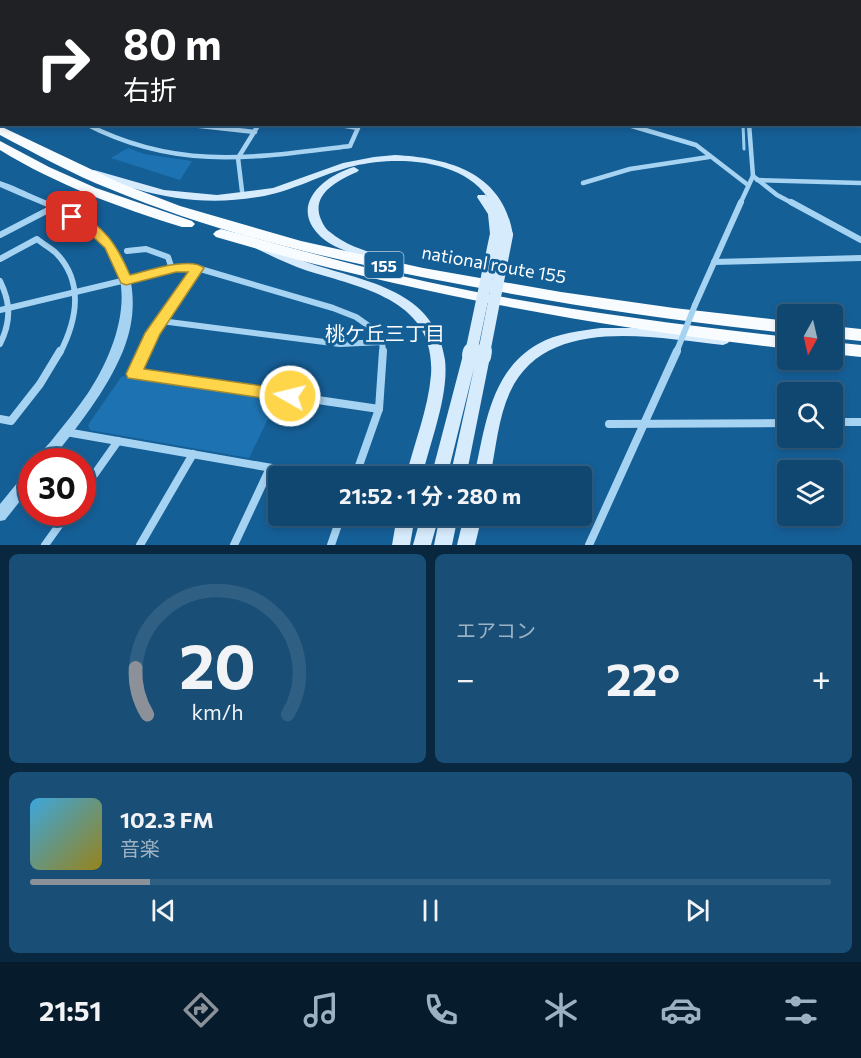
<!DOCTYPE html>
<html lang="ja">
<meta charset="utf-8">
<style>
:root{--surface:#104771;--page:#194e76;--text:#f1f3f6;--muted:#9cb2c3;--line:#305f84;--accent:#8c9099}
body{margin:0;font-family:Commissioner,"Noto Sans JP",sans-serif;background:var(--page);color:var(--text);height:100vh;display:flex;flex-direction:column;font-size:22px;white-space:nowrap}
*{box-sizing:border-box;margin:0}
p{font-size:20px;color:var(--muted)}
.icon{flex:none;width:33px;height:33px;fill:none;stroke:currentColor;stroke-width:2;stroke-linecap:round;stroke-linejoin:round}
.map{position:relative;height:545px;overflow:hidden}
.sheet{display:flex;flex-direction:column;gap:9px;padding:9px;background:#09273e;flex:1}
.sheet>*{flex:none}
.top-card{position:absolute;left:0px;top:0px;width:861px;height:126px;box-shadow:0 3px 9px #0003,0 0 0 2px var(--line);background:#202124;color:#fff;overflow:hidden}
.needle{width:39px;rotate:188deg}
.tools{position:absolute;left:777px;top:304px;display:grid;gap:12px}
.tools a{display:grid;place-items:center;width:66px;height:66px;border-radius:6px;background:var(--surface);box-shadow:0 3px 9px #0003,0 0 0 2px var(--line);font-size:30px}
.speed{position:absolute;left:18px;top:448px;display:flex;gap:12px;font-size:30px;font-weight:700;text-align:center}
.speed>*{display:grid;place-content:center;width:78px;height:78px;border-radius:50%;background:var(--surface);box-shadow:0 3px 9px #0003,0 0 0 2px var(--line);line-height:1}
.speed .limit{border:9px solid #d22;background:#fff;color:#111}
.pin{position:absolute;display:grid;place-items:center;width:51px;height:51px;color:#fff;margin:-26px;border-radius:12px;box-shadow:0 3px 9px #0006}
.me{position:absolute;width:66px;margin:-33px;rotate:278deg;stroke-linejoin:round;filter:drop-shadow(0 0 4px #0008)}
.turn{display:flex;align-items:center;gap:21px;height:126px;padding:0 24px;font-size:27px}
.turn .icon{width:78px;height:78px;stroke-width:2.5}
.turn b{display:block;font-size:42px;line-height:51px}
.big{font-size:45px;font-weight:700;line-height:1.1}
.sheet .card{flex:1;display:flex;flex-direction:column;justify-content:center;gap:9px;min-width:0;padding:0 21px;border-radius:9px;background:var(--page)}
.sheet .dial{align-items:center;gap:0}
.dial svg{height:156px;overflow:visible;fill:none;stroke:var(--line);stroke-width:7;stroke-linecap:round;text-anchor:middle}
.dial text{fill:var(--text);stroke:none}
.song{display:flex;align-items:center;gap:18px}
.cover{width:72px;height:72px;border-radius:9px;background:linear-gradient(135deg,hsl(200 70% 55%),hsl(50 70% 35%))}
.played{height:6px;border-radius:3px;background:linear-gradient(90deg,var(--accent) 15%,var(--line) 15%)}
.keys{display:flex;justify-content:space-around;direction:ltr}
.heat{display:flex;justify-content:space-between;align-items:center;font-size:33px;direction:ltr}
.sheet .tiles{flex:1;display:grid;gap:9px;grid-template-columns:1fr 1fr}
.card:last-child{grid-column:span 2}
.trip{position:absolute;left:268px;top:466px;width:324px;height:60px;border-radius:6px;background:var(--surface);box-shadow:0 3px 9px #0003,0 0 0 2px var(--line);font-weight:700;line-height:60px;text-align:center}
.dock{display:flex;height:96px;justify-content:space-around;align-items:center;background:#061c2d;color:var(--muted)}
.dock .icon{width:42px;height:42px}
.dock .current{color:var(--accent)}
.dock b{font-size:27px;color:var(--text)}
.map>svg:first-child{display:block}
</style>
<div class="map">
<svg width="861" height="545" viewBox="0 0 861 545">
<rect width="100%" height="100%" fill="#155f97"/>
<g fill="#1d73b1">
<polygon points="128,148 144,154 192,161 180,180 111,158"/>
<polygon points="122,376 278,398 249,458 90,430 88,425"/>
</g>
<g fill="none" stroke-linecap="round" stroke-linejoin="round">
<polyline stroke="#99d0f5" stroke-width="3" points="743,124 744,149"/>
<g stroke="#a7d3f2" stroke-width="4">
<polyline points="762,0 764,2"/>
<polyline points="308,2 314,0"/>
<polyline points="508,2 513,0"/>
</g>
<g stroke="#a7d3f2" stroke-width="4.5">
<path d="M86,124C177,171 253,158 350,146L358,128L334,124"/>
<polyline points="182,124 255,132"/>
<polyline points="625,124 696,145 748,185"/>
<polyline points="753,176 777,195 794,204"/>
<polyline points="757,180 861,183"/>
<polyline points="583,183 630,169 709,157"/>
<polyline points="242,191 238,158 259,124"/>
<polyline points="740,204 753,176 749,124"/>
</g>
<g stroke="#a7d3f2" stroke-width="6">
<polyline points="791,202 861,240"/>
<polyline points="0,235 52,208"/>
<polyline points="127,251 146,249 168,257 172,269"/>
<path d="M0,259L37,239C43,244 51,248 56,253C84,282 77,320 60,353"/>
<polyline points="714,262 861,258"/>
<path d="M0,281C11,303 11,322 0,344"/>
<polyline points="695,305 741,202"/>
<polyline points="0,310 176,268 197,268 333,308 356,317 373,329 382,342 383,353"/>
<polyline points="161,321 340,344 382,342"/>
<polyline points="144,353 153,333 197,268"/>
<polyline points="676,353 678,348"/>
</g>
<g stroke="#a7d3f2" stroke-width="8">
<polyline points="144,351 134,373 379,409"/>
<polyline points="0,419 11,421 40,384 60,351"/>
<polyline points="832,422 861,422"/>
<polyline points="609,424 788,423"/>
<polyline points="66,432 323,477"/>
<polyline points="355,477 379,409 383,351"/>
<polyline points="82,492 118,441"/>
<polyline points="45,545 68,513"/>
<polyline points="140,545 193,454"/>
<polyline points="234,545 270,468"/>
<polyline points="331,545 341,516"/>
<polyline points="589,545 677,351"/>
</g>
<g fill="#a7d3f2" fill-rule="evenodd">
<polygon points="154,0 167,0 150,2"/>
<rect x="0" y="24" width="2" height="4"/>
<path d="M0,181C13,185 26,192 38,197C82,215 121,233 131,283C135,306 132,329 123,351C106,392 77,427 50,462H35C39,454 46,447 52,440C64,425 77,409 88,393C119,346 144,273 90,231C64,211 30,201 0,187Z"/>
<polygon points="32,469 32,486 5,520 0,521 0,504 27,471"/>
</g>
<g fill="#d6ebfc" fill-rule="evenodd">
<path d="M395,155C450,158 503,173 513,235L511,237H503L501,234L496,237L490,234L488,214L477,197L478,195H486L491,203C466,158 397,156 354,166C321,174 292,192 258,197C217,204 177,201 136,189C122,185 100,182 89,173L94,170L164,190L217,195L273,188L343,163L374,157Z"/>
<path d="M354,167L359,170L357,172C339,180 312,193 320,217C322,222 325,229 330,232C347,247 373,253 394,260L396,262L394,264C384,267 372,260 363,257C349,252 332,247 321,237C288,206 323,176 354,167Z"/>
<path d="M261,244C278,248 295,259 312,264C367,282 435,290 445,360C449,396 430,442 422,477H406C414,443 428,410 431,375C436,300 363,288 308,271C290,265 274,257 257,249L255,247L257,245Z"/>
<path d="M601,328H633L723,335L728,337L730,340L728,343L723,345C655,338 546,314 510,392C498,418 496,449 490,477H474C485,428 490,371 538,344C557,333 580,331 601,328Z"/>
<polygon points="470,350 475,352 477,356 483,352 488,354 490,357 466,477 450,477 474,368 447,477 431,477 463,355 465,352"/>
<polygon points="397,516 415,516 410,545 392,545"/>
<polygon points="421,516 439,516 431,545 413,545"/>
<polygon points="440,516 458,516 452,545 434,545"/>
<polygon points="464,516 482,516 475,545 457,545"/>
</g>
<g fill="#f8fcff" fill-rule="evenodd">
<path d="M0,126L120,183L180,206L301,241L423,268L561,292L674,308L788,321V333C681,322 574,306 469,286C347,263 225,237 110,189C72,174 36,154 0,135Z"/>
<path d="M0,141L49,167L96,188L192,221L195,224L192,227H182C118,207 57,185 0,150Z"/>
<path d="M221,229C290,247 358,267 428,282C547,308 667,323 788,337V349C593,326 403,292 216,237L213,234L216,231Z"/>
<polygon points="832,326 861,329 861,341 832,338"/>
<polygon points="832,342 861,345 861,357 832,354"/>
</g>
<polyline stroke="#a7d3f2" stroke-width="6" points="678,348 695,305"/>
<g stroke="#d6ebfc" stroke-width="12">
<polyline points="471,353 496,234"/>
<polyline points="484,353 507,235"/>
</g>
<g stroke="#d6ebfc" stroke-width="16">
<polyline points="470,355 471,351"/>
<polyline points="483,357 484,351"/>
</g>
</g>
<path fill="#ffd54a" stroke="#a68a30" stroke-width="1.5" d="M72,213C104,222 118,248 130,275C147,271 191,256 204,268L160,334L144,369L290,390L296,391L298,396L296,400L290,402L128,378L126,374L145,333L188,272H176L126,285L121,283L105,248L90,234L68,220L66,217L68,214Z"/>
<g text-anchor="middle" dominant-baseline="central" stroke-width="6" stroke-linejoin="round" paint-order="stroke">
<rect fill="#155f97" stroke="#b9cfe0" stroke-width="1.5" x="364.5" y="252" width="39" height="26" rx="4.5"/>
<g font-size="16" font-weight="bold" fill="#fff">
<text x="384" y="265">155</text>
</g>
<g font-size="18" fill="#fff" stroke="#155f97">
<text transform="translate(494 264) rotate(10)">national route 155</text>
</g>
<g font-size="20" fill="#fff" stroke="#155f97">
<text x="385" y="333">桃ケ丘三丁目</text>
</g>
</g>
</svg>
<div class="tools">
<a><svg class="needle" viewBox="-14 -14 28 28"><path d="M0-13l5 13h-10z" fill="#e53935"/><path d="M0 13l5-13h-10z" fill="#9cb2c3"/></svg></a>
<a><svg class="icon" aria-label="search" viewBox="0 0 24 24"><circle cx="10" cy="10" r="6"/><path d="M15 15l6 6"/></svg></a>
<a><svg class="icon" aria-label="layers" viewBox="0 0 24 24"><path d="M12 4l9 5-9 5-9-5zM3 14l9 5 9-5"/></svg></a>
</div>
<div class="speed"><div class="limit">30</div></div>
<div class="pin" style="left:72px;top:217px;background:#d93025"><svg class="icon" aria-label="arrive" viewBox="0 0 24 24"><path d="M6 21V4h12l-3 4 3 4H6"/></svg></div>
<svg class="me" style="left:290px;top:396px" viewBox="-20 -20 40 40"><circle r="17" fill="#ffd54a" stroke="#fff" stroke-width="3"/><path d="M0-11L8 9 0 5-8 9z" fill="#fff"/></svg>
<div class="trip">21:52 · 1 分 · 280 m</div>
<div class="top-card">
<div class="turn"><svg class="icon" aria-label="right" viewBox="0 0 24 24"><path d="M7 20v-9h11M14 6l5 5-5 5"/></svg><div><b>80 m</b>右折</div></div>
</div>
</div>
<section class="sheet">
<div class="tiles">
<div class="card dial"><svg viewBox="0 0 100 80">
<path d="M14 69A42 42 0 1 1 86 69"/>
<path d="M14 69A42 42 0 0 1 8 45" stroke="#8c9099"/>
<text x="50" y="56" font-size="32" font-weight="700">20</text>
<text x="50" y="72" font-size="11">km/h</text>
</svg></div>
<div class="card"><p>エアコン</p>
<div class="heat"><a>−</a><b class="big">22°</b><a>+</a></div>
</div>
<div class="card">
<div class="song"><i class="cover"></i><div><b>102.3 FM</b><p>音楽</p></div></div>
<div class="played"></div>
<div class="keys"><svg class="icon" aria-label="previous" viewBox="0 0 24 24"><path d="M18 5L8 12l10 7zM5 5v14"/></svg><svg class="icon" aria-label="pause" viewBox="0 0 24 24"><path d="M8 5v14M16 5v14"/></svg><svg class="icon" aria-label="next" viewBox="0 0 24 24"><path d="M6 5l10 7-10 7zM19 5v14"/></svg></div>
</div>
</div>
</section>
<nav class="dock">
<b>21:51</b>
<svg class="icon current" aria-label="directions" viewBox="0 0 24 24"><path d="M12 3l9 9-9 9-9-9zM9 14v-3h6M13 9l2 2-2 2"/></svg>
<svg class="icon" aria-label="music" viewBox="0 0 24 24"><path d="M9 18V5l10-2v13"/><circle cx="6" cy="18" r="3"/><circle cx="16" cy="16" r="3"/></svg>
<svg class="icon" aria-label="phone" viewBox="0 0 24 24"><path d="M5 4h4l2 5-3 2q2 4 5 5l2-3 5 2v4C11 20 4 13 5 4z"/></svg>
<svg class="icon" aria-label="climate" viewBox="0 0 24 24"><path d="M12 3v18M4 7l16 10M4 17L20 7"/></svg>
<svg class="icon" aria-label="car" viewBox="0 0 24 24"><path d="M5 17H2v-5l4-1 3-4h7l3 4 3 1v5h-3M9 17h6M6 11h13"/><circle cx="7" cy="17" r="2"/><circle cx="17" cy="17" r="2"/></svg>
<svg class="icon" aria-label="filters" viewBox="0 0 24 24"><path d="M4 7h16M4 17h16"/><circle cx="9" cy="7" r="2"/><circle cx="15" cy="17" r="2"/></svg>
</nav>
